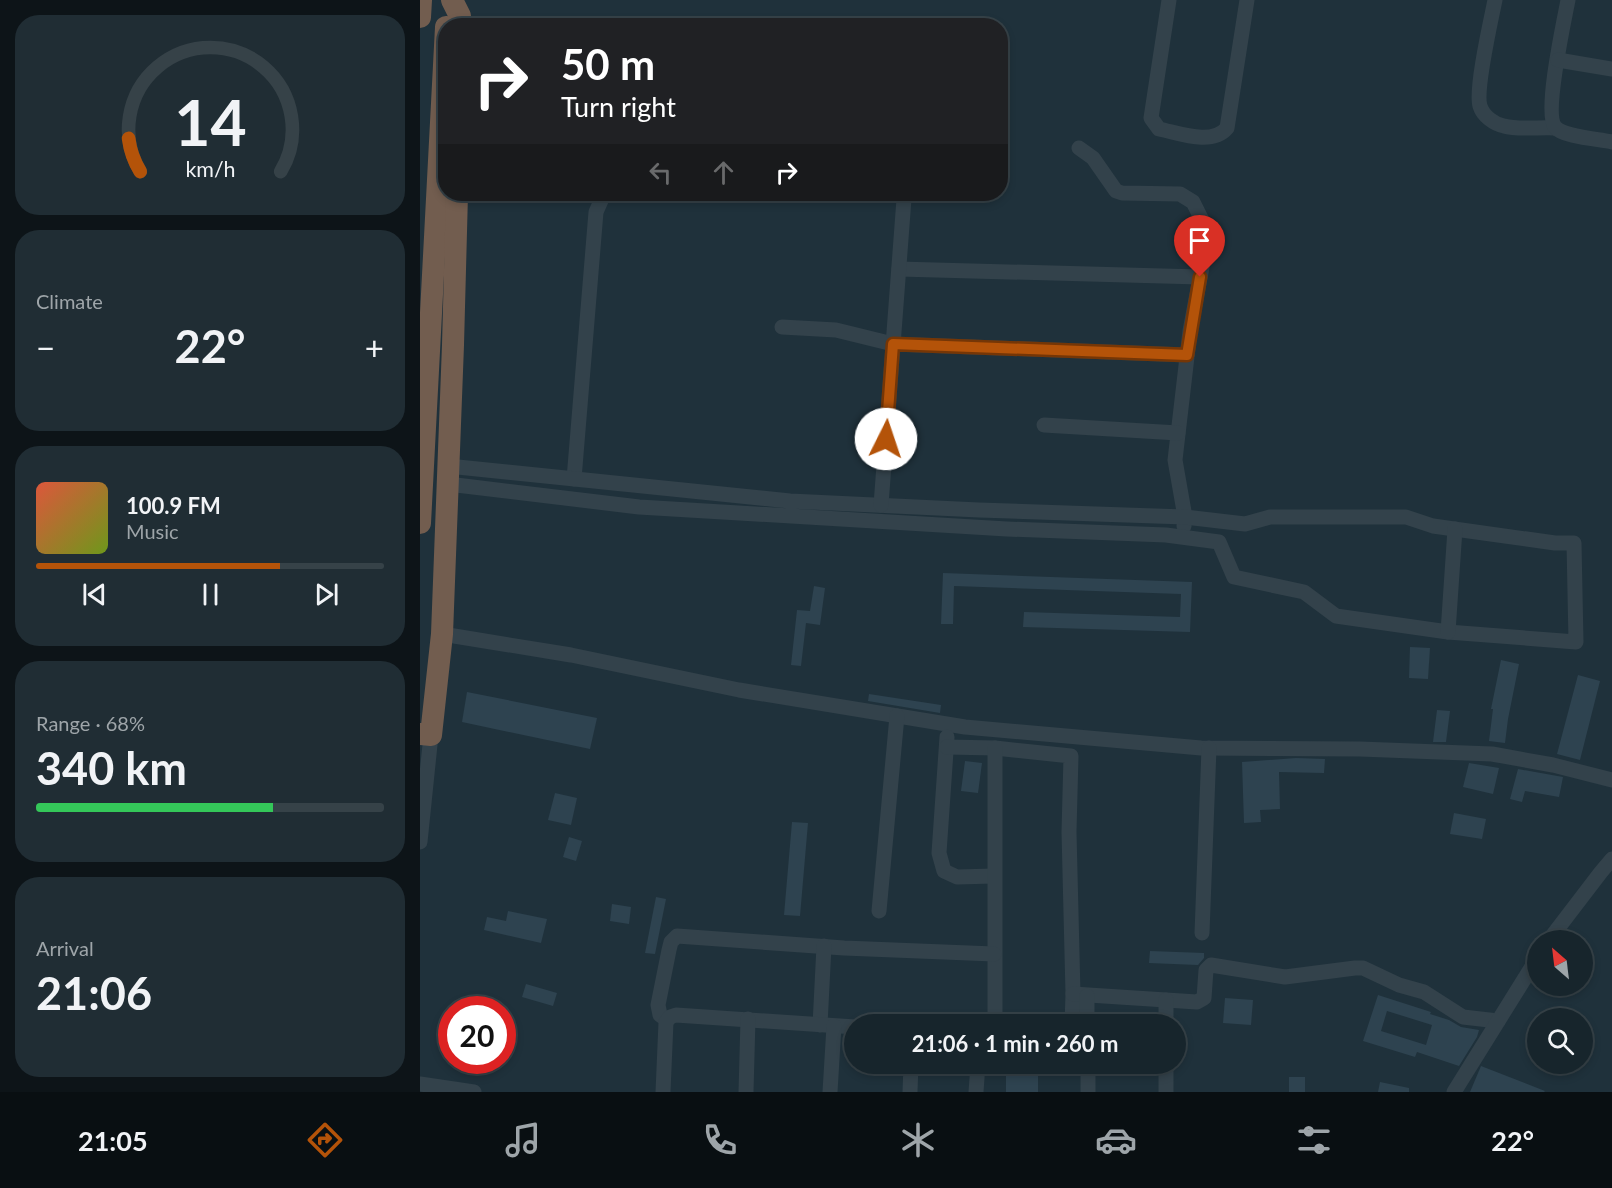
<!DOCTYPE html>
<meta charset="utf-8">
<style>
:root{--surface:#17252c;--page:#202d34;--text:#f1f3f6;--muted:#9ea5a9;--line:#364248;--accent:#b45309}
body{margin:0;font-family:Lato,sans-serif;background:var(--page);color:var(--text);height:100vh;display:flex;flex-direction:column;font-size:22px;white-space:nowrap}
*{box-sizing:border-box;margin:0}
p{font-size:20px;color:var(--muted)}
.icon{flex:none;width:33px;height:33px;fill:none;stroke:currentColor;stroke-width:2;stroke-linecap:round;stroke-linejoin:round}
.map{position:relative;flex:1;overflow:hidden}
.details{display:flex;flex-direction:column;gap:15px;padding:15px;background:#0d1418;width:420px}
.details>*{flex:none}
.top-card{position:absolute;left:18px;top:18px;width:570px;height:183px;border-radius:24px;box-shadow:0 3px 9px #0003,0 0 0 2px var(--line);background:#202124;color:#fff;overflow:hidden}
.needle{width:39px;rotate:332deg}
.fabs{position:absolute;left:1107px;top:930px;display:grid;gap:12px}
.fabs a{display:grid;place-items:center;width:66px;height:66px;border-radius:50%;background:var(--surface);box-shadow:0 3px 9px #0003,0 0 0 2px var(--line);font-size:30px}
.speed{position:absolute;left:18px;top:996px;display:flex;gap:12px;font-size:30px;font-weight:700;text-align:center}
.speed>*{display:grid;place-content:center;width:78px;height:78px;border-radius:50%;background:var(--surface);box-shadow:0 3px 9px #0003,0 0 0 2px var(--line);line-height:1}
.speed .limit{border:9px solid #d22;background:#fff;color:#111}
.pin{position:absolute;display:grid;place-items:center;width:51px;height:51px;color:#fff;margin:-62px -26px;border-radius:50% 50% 50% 0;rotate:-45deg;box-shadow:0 0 6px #0007}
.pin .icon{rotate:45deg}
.me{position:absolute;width:66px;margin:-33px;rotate:4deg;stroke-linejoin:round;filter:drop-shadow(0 0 4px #0008)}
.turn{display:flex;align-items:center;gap:21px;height:126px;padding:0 24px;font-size:27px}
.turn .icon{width:78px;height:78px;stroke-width:2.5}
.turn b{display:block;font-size:42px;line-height:51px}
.lanes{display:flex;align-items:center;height:57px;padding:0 24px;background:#0003;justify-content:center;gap:30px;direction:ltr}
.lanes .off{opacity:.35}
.big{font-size:45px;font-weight:700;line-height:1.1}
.details .card{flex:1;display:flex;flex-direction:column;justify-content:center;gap:9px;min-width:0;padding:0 21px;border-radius:24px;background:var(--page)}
.details .dial{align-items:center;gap:0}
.dial svg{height:156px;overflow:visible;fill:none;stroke:var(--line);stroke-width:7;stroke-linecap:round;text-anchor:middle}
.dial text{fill:var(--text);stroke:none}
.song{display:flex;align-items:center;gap:18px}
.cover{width:72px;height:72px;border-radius:9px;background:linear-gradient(135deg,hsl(10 70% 55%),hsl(80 70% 35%))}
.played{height:6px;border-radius:3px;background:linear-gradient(90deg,var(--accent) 70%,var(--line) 70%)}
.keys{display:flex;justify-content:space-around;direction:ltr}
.heat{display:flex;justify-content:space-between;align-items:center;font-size:33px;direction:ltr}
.charge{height:9px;border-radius:4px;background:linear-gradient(90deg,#34c759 68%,var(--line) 0)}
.trip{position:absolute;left:424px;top:1014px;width:342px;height:60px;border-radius:30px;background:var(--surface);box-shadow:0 3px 9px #0003,0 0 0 2px var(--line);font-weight:700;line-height:60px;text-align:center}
.tabs{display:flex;height:96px;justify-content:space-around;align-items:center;background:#090f12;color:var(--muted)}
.tabs .icon{width:42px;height:42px}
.tabs .current{color:var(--accent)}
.tabs b{font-size:27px;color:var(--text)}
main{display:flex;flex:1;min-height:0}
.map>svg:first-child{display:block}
</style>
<main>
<section class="details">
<div class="card dial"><svg viewBox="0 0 100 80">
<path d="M14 69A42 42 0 1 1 86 69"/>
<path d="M14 69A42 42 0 0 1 8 52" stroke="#b45309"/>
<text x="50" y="56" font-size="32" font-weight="700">14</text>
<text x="50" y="72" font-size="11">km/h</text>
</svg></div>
<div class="card"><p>Climate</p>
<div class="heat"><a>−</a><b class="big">22°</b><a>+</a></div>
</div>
<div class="card">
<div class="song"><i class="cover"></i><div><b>100.9 FM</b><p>Music</p></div></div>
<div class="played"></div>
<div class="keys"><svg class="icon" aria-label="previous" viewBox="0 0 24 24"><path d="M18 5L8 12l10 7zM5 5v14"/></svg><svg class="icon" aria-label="pause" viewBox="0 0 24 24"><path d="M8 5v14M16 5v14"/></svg><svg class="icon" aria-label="next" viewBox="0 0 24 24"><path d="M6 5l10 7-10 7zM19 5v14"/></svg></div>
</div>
<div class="card"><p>Range · 68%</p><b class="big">340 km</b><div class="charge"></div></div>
<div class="card"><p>Arrival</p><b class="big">21:06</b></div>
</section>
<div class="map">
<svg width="1192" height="1092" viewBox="0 0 1192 1092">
<rect width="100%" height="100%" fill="#1f313b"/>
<g fill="#2e4350" fill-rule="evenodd">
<polygon points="523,573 772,582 770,632 603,627 604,612 760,617 761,594 534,586 533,624 521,624"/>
<polygon points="394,586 405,588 400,625 386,623 381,666 371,665 377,610 390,611"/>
<polygon points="990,647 1010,648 1008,679 989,678"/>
<polygon points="1081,660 1099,664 1088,719 1085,743 1069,741 1073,709 1071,709"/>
<polygon points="1158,675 1180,681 1160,760 1137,754"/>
<polygon points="47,692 177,718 170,749 42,722"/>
<polygon points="449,694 521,705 520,713 448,701"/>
<polygon points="1017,710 1030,711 1026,742 1013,742"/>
<polygon points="876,758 905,759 904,773 859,772 860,809 840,810 841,822 824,823 822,762"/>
<polygon points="545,761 562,763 558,793 541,791"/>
<polygon points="1049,763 1079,768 1073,794 1043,787"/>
<polygon points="1098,769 1143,777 1139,797 1105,791 1102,802 1090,799"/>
<polygon points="135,793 157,798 151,825 128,820"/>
<polygon points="1034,813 1066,819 1062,839 1030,834"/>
<polygon points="372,822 388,823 380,916 364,915"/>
<polygon points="149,837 162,841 156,861 143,857"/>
<polygon points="236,897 246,899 235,954 225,953"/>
<polygon points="192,904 211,907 209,924 190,921"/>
<polygon points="88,911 127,919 121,943 64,930 67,917 86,921"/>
<polygon points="730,951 784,953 784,958 778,965 729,963"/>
<polygon points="106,984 137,993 133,1006 102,997"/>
<path d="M958,995L1011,1012L1010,1014L1029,1020L1041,1027L1059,1030L1057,1037L1039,1066L997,1052L995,1057L943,1041ZM967,1011L1012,1025L1006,1045L961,1031Z"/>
<polygon points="805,998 833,1000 831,1025 803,1023"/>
<rect x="586" y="1064" width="32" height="28"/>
<polygon points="1061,1066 1125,1091 1124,1092 1050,1092"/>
<rect x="869" y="1077" width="16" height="15"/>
<polygon points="960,1082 989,1088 989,1092 958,1092"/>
</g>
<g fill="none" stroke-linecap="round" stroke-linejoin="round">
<g stroke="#33424b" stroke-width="15">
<path d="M749,0L731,118L739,129C759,133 792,146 807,128L827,0"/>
<path d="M1075,0C1071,20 1055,90 1060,106C1063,116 1074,124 1084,126C1098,130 1120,127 1135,128"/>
<path d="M1148,0C1144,21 1124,113 1135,127C1143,137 1179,139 1192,142"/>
<polyline points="1138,60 1192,69"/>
<polyline points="659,148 673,158 696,191 702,193 760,194 773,202 783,222 786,246 770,331 755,460 765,517 764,526"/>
<polyline points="479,269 780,277"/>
<polyline points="362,327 416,330 473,344 767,355"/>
<polyline points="624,425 758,433"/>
<polyline points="154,479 176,212 184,194"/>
<polyline points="28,484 219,507 587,529 746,535 799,542 814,577 884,592 916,616 1028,632 1156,642 1154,543 1135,543 1013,526 986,517 850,517 825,524 765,517 559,510 370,501 28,466"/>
<polyline points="461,505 484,199 482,194"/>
<polyline points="1028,632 1035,529"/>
<polyline points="22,634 151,655 319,690 545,727 781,748 940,749 1072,754 1133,765 1192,780"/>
<polyline points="527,737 519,853 524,871 537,877 574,876"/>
<polyline points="527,747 575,748 651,756 649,832 653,994 652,1024"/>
<polyline points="575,748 575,1024"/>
<polyline points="0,842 11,735"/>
<polyline points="459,911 477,716"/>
<polyline points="782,933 789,748"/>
<polyline points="1129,940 1181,872 1192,859"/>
<polyline points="653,994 777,1002 784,998 786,970 791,965 865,977 935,968 943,968 979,985 1004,992 1043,1017 1078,1021"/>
<polyline points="667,996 667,1024"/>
<polyline points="247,1020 240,1015 238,1005 249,950 251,942 257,936 424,948 574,954"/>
<polyline points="746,1024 746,1000"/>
<polyline points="400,1025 404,946"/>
<polyline points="668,1064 668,1092"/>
<polyline points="0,1084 54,1092"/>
<polyline points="243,1092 246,1022 250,1017 256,1015 435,1027"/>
<polyline points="326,1092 328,1019"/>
<polyline points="410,1092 414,1026"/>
<polyline points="490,1092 491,1064"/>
<polyline points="556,1092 558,1064"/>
<polyline points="746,1092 746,1064"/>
<polyline points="1034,1092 1118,957"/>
</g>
<g stroke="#725d4f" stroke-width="22">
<polyline points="32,0 40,16 40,26"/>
<polyline points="0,17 1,0"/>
<polyline points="0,523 26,27"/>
<polyline points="0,734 11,735 22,634 33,345 37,194"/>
</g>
</g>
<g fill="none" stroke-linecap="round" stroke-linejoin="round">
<g stroke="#753606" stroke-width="15">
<polyline id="route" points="466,439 473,344 767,355 780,277"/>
</g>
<use href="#route" stroke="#b45309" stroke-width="10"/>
</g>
</svg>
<div class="fabs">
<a><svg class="needle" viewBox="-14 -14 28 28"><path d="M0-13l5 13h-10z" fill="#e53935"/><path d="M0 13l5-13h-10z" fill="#9ea5a9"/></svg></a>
<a><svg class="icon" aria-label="search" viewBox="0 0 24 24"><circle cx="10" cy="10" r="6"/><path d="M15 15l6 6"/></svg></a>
</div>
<div class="speed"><div class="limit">20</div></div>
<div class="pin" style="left:780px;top:277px;background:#d93025"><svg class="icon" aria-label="arrive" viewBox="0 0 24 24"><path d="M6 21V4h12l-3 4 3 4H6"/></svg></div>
<svg class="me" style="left:466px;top:439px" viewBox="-20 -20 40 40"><circle r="19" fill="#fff"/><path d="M0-13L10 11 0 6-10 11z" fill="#b45309"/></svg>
<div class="trip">21:06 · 1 min · 260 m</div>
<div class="top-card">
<div class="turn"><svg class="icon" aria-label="right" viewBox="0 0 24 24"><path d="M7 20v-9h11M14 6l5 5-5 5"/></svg><div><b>50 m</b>Turn right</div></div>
<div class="lanes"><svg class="icon off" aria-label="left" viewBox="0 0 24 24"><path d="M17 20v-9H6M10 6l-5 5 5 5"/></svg><svg class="icon off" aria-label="ahead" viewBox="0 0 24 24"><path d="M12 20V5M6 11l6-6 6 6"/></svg><svg class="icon" aria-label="right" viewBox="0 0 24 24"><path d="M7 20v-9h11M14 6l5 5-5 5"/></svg></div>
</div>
</div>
</main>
<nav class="tabs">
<b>21:05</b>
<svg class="icon current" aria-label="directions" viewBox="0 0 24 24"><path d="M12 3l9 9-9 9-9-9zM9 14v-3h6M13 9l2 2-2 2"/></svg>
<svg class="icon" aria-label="music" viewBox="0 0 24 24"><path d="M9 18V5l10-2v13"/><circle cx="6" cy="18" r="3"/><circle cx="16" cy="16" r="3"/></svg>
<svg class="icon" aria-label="phone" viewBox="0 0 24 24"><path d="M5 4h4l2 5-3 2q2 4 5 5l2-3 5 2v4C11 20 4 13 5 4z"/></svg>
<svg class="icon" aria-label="climate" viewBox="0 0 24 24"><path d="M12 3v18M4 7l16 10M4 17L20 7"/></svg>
<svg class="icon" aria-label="car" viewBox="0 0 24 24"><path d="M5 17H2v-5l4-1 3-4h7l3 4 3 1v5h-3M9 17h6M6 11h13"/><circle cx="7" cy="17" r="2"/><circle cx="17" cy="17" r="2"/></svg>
<svg class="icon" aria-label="filters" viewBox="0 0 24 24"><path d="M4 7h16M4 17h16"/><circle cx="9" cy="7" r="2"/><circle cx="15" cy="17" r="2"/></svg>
<b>22°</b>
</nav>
